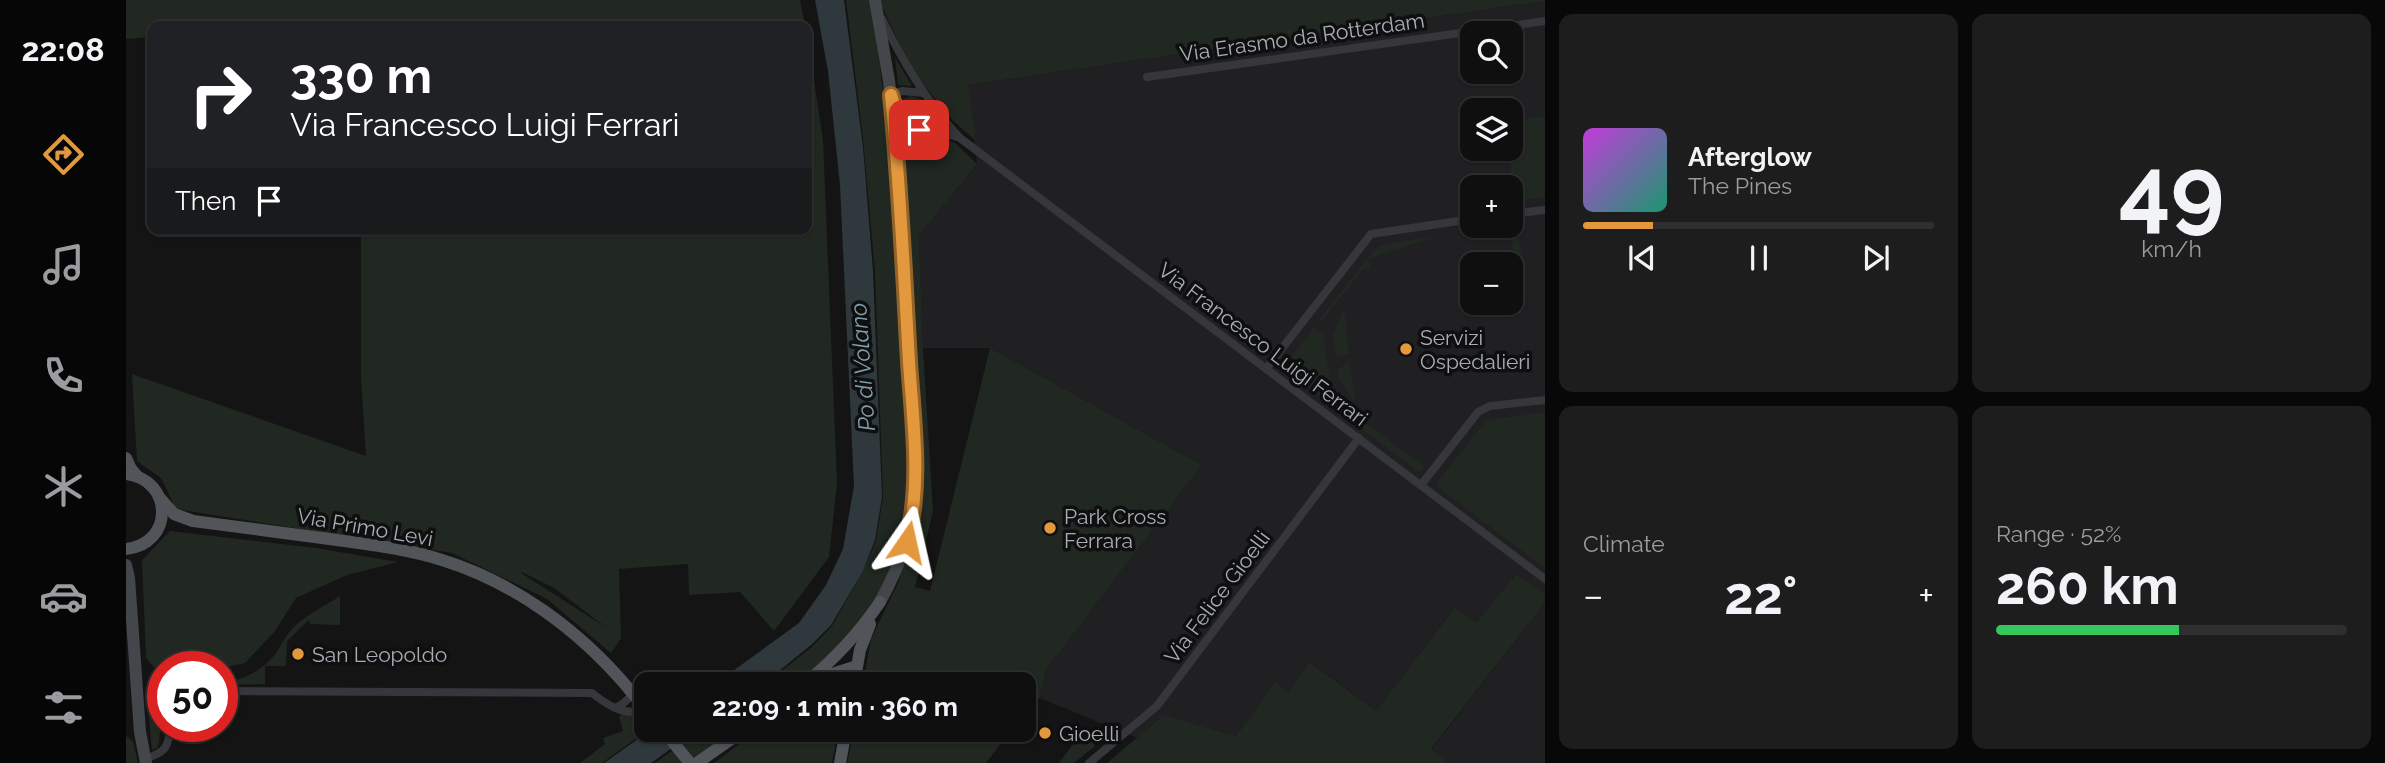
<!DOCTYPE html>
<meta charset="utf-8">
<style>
:root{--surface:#0f0f10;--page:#1d1d1e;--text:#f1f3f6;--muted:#9b9c9f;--line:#2f2f30;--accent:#e4983e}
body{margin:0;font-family:Raleway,sans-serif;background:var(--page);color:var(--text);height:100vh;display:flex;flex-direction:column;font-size:26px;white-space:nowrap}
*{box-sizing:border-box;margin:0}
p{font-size:23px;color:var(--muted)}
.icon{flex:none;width:38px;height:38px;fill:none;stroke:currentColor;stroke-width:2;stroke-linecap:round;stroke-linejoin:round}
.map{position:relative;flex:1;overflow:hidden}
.side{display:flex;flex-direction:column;gap:14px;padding:14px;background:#080809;width:840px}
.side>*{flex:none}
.top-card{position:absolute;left:21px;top:21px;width:665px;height:214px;border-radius:14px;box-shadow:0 2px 5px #0004,0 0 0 2px var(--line);background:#202124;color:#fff;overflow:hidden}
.fabs{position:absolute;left:1334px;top:21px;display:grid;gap:14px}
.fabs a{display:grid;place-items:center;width:63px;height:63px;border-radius:14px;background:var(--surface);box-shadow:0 2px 5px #0004,0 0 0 2px var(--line);font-size:35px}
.speed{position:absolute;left:21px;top:651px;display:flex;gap:14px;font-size:35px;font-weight:700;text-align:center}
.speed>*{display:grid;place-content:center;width:91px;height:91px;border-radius:50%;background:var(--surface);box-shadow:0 2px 5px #0004,0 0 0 2px var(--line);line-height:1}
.speed .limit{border:10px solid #d22;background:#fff;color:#111}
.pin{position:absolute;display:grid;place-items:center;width:60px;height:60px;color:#fff;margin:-30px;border-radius:14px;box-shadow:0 4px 10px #0006}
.me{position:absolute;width:77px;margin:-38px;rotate:11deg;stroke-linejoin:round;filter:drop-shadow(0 0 5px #0008)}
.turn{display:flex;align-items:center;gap:24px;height:147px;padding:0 28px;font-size:32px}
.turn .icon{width:91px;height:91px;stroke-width:2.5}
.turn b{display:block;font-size:49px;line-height:60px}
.then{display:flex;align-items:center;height:66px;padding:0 28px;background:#0003;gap:14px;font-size:26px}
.big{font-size:52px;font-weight:700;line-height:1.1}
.side .widget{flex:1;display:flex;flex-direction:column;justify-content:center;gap:10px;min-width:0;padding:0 24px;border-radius:14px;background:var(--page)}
.side .dial{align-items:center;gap:0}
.dial b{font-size:91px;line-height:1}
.song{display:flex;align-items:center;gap:21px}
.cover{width:84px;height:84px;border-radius:10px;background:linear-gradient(135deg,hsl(290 70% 55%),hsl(160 70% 35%))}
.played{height:7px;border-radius:4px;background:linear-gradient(90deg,var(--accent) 20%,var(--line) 20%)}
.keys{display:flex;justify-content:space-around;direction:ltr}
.heat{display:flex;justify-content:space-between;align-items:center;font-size:38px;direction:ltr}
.charge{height:10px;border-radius:5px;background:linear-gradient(90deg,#34c759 52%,var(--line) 0)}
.side .tiles{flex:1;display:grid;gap:14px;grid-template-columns:repeat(2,1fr)}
.trip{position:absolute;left:508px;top:672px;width:402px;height:70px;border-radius:14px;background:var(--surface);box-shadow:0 2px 5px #0004,0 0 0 2px var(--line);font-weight:700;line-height:70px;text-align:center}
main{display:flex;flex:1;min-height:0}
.menu{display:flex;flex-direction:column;width:126px;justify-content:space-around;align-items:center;background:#060606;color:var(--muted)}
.menu .icon{width:49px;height:49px}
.menu .active{color:var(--accent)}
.menu b{font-size:32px;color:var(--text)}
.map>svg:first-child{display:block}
</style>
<main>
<nav class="menu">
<b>22:08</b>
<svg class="icon active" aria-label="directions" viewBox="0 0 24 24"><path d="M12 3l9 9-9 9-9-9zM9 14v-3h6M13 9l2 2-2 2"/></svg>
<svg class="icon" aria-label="music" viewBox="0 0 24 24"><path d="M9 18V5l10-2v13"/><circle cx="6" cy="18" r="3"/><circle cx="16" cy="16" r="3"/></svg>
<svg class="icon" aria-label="phone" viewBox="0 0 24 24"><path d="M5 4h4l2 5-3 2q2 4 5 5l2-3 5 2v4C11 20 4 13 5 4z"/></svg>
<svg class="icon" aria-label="climate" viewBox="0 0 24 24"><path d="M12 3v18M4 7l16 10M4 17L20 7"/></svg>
<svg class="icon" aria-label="car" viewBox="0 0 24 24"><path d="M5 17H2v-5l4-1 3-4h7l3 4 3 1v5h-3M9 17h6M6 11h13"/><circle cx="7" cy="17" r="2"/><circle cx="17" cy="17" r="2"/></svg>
<svg class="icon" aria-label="filters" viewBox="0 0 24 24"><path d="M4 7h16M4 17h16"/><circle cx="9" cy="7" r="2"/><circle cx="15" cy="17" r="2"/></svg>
</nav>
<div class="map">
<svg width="1419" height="763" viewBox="0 0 1419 763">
<rect width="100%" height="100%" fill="#141415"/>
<g fill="#202022" fill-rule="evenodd">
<path d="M1419,1V594L1390,574L1350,624L1328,608L1250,711L1185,662L1162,692L1149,683L1110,736L1038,715L1011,738L914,698L920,670L1076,465L864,348H797L793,236L851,164L842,85ZM1346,33H1384V72H1346ZM1346,110H1384V149H1346ZM1346,187H1384V226H1346ZM1346,264H1384V303H1346Z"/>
<polygon points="1419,603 1419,763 1322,763 1305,750"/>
</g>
<g fill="#202821" fill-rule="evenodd">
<polygon points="0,0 674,0 679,26 26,26 26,37 0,39"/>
<path d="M720,0H744C770,153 774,309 783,464C783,524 769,573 734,622C719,642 698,659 681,677L672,684H639L686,647L706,626L737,571L750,541L757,497L749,271L737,138Z"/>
<polygon points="755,0 1419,0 1419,1 842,85 850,141 826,120 786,70 756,7"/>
<path d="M681,35L697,140L711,483L703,557L648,631L614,592L563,595L562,564L493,569L495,638L485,653L421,599L326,553L50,509L35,478L11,461L6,374L240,456L235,378V229H681ZM396,572L428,588L481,628L395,573Z"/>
<polygon points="769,57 786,86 772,85"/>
<polygon points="785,96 797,100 818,128 783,119 777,110 777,99"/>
<polygon points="1419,116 1419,197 1389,201 1382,149 1384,149 1384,121"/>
<path d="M815,137L829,143L851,164L793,236L797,348L807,511L789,587L804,591L864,348L1076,465L920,670L914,698L905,704L898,713V684H737L745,639L773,581L795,505L777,165C781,142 793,139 815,137Z"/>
<polygon points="1391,227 1396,259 1389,260 1387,255 1350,260 1350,264 1344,264 1342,256 1348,250 1349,257 1387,251 1384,228"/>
<polygon points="1313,236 1242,259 1244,267 1236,270 1195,322 1193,320 1250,248 1260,244"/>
<polygon points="1397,268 1400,291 1384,292 1384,277 1391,276 1390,269"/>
<polygon points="1218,307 1223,354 1210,356 1207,336"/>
<polygon points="1188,328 1197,335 1203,374 1210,402 1298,466 1293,472 1156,369"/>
<polygon points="1223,361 1229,404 1214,380 1211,371"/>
<polygon points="1419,412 1419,568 1309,485 1358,423 1364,420"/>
<polygon points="44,531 190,548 272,562 221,575 170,598 149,631 119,663 96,668 37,667 37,675 35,675 20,658 16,560"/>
<polygon points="1390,574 1419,594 1419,603 1305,749 1322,763 981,763 1038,715 1110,736 1149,682 1162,692 1184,662 1250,711 1329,607 1350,623"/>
<path d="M214,596V625L184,624L183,620L161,641L160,666H139V684L96,685V683C118,680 140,669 152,650C157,642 161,634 168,627C181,614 199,606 214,596Z"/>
<polygon points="37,692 33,743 31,748 26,750 22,708"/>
<polygon points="497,714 512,717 520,725 520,730 522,730 476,763 454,763 479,744 477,738 497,731 493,717"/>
<polygon points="576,730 608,730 561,763 529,763"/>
<polygon points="632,730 712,730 706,763 588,763"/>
<polygon points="728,730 885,730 860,763 721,763"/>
<polygon points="0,736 7,741 12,763 0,763"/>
<polygon points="953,736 964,738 969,746 948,763 933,763"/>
</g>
<g fill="#2e383d">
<polygon points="689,0 718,0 737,147 747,271 756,497 749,540 737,571 705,625 685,645 637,684 589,684 673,623 700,585 717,549 728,486 714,185 702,71"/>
<polygon points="525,730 571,730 525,763 478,763"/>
</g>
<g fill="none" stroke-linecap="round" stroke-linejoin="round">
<g stroke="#35373a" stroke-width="8">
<path d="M756,19C777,62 801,103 834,138L1419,579"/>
<polyline points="1021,77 1419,21"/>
<path d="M797,93L776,91L765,95C771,115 782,128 803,131"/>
<path d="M773,157C783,128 807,129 831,137"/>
<polyline points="1384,214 1419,210"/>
<polyline points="1140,369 1245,234 1346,219"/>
<polyline points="1295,485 1352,412 1364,406 1419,400"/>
<path d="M96,691L466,693C482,706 499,716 520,711"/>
<path d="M489,708C503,703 506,690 520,685"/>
<path d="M19,759C40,752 42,748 45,726"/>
<polyline points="963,763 1031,706 1233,438"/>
</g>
<g stroke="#43464a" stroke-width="12">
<path d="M749,0L763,81L772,165L790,484C786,531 777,560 754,602"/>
<polyline points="0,565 3,578 14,732 20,763"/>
</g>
<g stroke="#515459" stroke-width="12">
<polyline points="0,458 5,469 11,476"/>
<path d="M0,474C48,480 48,544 0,549"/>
<path d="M33,497L48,514L67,521C115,527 163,534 211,540C246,545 282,549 316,560C390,583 454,631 503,689"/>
<polyline points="688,680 731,666"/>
<path d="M678,684C708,660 733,633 754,602"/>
<polyline points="728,684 734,650 744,624"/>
<polyline points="537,730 564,763"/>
<polyline points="571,763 618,730"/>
<polyline points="714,763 720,730"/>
</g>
<polyline stroke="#515459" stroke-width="12" points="503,689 520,709"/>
</g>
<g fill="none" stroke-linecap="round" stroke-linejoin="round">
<g stroke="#946328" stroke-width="18">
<path id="route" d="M781,542C796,483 787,422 783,362C778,273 774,184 765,95C769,111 777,123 793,130"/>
</g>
<use href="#route" stroke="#e4983e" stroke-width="12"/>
</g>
<g fill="#e4983e" stroke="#0f0f10" stroke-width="2.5">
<circle cx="1280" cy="349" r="7"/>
<circle cx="924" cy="528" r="7"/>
<circle cx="172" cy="654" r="7"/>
<circle cx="919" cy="733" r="7"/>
</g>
<g text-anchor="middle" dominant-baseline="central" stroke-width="7" stroke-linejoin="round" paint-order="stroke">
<g font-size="21" fill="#a7adb5" stroke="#0f0f10">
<text transform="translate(1176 37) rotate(-8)">Via Erasmo da Rotterdam</text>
<text transform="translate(1137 344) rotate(37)">Via Francesco Luigi Ferrari</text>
<text transform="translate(239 527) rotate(10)">Via Primo Levi</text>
<text transform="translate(1091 597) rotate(-53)">Via Felice Gioelli</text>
</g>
<g font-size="21" fill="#a7adb5" stroke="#0f0f10" text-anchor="start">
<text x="1294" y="337">Servizi<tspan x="1294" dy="24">Ospedalieri</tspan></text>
<text x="938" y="516">Park Cross<tspan x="938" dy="24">Ferrara</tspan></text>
<text x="186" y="654">San Leopoldo</text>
<text x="933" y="733">Gioelli</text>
</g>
<g font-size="23" font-style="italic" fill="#809ead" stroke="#0f0f10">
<text transform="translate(736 367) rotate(-94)">Po di Volano</text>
</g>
</g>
</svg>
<div class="fabs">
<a><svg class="icon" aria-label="search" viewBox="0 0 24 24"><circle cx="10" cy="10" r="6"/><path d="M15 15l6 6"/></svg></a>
<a><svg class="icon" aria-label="layers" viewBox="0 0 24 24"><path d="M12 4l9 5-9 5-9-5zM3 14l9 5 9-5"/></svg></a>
<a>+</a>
<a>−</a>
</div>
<div class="speed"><div class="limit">50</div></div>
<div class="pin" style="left:793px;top:130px;background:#d93025"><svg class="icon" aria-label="arrive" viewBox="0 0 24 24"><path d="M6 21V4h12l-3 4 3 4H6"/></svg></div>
<svg class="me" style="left:781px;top:542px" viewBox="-20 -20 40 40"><path d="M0-17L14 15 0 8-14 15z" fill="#e4983e" stroke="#fff" stroke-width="4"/></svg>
<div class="trip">22:09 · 1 min · 360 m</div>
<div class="top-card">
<div class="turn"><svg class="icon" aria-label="right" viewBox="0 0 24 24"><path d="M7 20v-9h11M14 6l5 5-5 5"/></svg><div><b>330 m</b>Via Francesco Luigi Ferrari</div></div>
<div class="then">Then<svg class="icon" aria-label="arrive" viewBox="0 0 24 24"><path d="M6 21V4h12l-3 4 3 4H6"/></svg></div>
</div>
</div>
<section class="side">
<div class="tiles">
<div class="widget">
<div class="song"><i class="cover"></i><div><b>Afterglow</b><p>The Pines</p></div></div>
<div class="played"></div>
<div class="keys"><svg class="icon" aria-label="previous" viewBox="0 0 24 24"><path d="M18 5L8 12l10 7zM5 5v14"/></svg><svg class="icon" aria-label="pause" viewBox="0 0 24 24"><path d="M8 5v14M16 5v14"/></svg><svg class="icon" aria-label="next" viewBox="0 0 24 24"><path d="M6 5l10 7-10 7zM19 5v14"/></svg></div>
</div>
<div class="widget dial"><b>49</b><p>km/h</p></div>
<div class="widget"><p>Climate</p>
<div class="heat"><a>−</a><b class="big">22°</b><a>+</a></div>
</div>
<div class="widget"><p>Range · 52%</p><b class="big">260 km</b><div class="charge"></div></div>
</div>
</section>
</main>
